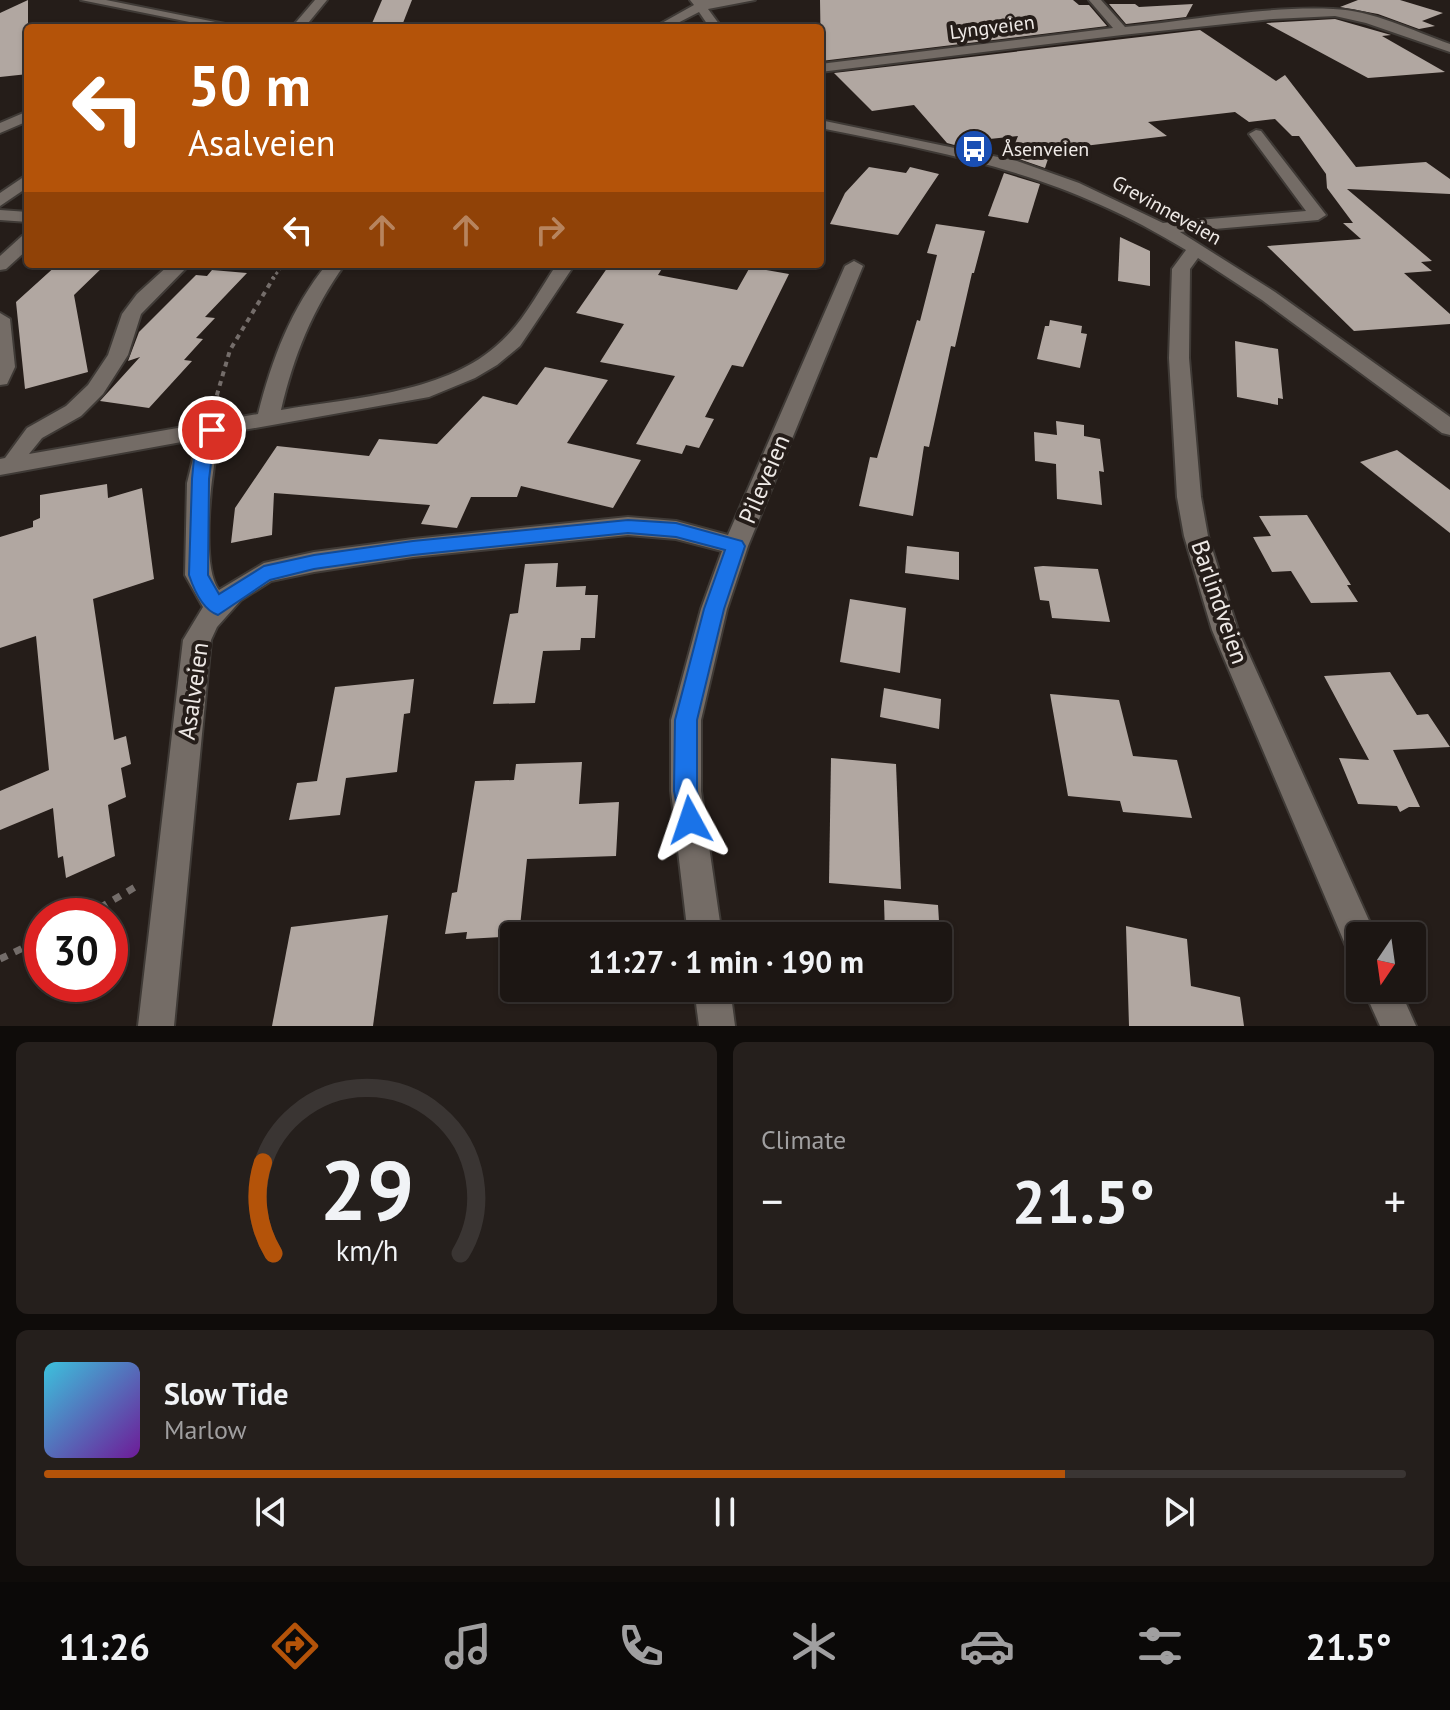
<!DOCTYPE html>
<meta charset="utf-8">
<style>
:root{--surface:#1c1613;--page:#251f1c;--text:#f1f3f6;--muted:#a09fa0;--line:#3a3533;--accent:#b45309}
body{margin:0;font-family:"PT Sans",sans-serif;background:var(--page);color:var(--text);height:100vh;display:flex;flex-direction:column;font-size:30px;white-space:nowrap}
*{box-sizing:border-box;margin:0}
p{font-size:26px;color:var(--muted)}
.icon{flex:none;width:44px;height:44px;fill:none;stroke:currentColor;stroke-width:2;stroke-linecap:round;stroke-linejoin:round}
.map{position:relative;height:1026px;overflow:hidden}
.drawer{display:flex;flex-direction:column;gap:16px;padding:16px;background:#0f0c0a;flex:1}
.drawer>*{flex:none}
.hud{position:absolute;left:24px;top:24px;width:800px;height:244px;border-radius:8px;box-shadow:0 2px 6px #0004,0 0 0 2px var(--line);background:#b45309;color:#fff;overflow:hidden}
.needle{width:52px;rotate:193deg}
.tools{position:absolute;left:1346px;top:922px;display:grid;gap:16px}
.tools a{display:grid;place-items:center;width:80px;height:80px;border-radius:8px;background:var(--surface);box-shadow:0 2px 6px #0004,0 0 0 2px var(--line);font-size:40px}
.speed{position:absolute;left:24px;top:898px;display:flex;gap:16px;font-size:40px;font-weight:700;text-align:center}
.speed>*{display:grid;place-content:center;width:104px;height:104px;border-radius:50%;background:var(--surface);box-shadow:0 2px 6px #0004,0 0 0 2px var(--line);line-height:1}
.speed .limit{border:12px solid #d22;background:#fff;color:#111}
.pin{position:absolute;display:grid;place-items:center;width:68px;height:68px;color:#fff;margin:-34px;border:4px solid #fff;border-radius:50%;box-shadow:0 2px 8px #0007}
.me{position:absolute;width:88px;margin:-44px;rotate:355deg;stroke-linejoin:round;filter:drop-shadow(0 0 6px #0008)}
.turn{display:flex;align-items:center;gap:28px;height:168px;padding:0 32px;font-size:36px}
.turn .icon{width:104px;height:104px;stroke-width:2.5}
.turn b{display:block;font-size:56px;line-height:68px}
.lanes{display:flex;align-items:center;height:76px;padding:0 32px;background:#0003;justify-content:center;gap:40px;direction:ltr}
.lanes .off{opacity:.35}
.big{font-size:60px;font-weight:700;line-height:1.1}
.drawer .tile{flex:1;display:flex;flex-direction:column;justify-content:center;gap:12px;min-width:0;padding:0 28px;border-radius:12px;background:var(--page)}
.drawer .dial{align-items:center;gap:0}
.dial svg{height:208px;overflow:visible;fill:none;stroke:var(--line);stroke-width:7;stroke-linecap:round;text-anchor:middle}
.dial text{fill:var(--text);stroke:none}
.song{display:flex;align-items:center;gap:24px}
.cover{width:96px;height:96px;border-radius:12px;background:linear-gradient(135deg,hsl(190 70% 55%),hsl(280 70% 35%))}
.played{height:8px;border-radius:4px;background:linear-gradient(90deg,var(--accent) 75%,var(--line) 75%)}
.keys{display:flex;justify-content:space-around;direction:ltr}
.heat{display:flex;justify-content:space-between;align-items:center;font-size:44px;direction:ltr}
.drawer .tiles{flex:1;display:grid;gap:16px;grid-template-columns:1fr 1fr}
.tile:last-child{grid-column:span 2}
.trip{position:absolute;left:500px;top:922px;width:452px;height:80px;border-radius:8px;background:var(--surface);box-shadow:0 2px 6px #0004,0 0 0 2px var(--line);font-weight:700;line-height:80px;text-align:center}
.tab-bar{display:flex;height:128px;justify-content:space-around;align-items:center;background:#0b0908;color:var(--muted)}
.tab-bar .icon{width:56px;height:56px}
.tab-bar .active{color:var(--accent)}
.tab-bar b{font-size:36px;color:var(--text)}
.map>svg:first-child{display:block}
</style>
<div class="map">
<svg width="1450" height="1026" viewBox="0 0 1450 1026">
<rect width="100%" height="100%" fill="#251d19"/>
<g fill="#b1a7a1">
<polygon points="28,0 28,74 0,77 0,13"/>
<polygon points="382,0 412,0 401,28 370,28"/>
<polygon points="820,0 1073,0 1079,5 1089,5 1107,26 821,61"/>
<polygon points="1358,0 1400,0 1443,13 1422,21 1435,26 1419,29 1378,14 1340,7"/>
<polygon points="1109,4 1135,4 1139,7 1193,4 1186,17 1126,24"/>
<polygon points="1335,19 1391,35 1382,36 1445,72 1368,78 1266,23"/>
<polygon points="1200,30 1276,81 1285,75 1356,167 1426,162 1450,179 1450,194 1347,189 1432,261 1421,262 1432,271 1404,273 1450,314 1450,324 1354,331 1267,246 1361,239 1343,223 1353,223 1327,188 1326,174 1299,136 1292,136 1275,119 1249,122 1235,112 1148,122 1167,136 1051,150 1045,168 1010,156 1018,136 961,142 958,146 947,143 914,105 872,111 834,73"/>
<polygon points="869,167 906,173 910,167 939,174 898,235 830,224 845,193"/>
<polygon points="1004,173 1040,184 1028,223 988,216"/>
<polygon points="936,224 985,231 974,273 972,273 955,347 951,346 929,447 924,446 913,516 859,506 870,457 877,458 917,320 920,321 937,255 927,253"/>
<polygon points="1120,237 1150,251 1150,286 1118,281"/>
<polygon points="58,264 106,264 74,295 88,372 25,389 16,302"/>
<polygon points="610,264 665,264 658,275 737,290 750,267 789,274 743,367 732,365 705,417 714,419 699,448 686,445 682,454 636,444 675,376 600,362 624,324 576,313"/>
<polygon points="212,270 247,273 205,317 215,318 196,338 203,339 184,360 192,361 149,408 100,401 140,357 128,361 139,332 196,275 207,276"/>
<polygon points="1050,320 1082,326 1081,333 1087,334 1080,368 1037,359 1045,326 1049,326"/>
<polygon points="1235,341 1278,349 1283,399 1278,398 1278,405 1237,397"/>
<polygon points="545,367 608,380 567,443 641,460 613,508 521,486 517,497 471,497 457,528 421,524 430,505 274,493 272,535 231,543 235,508 277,446 369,456 379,439 437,444 483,396 517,405"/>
<polygon points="1056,421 1084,425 1084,436 1100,439 1104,472 1099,471 1102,505 1057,499 1056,464 1035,461 1034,432 1057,435"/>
<polygon points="1397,450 1450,490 1450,533 1360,462"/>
<polygon points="107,484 108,498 142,488 154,579 93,599 114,740 126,736 131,764 121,768 126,797 108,805 115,856 66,878 63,856 58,858 53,808 0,830 0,791 49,770 36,636 0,648 0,537 33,527 33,521 40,518 40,495"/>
<polygon points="1307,515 1351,585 1347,585 1358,602 1311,603 1291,571 1272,572 1253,537 1271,536 1259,516"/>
<polygon points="907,546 959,552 959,580 905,573"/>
<polygon points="558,563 556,587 586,586 585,595 598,595 595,638 581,638 580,650 543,651 535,703 493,704 510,614 518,613 525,564"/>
<polygon points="1043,566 1098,569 1110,622 1052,618 1049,601 1040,600 1034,567"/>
<polygon points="850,599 906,608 900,673 840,662"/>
<polygon points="1390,672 1417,715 1428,714 1450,747 1393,750 1420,807 1409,807 1400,812 1397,806 1358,804 1339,758 1369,760 1324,676"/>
<polygon points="414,679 410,713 404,714 397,772 346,778 340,815 289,820 297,783 317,781 335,687"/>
<polygon points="884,688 941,699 939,729 880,717"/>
<polygon points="1050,694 1119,700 1133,756 1177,760 1192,818 1123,812 1120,801 1068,796"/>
<polygon points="831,758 896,764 901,889 829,883"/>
<polygon points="582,762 579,804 619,802 616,856 527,859 519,936 466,939 467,932 445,934 452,893 457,892 475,781 514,780 516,764"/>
<polygon points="884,900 938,905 940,936 885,936"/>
<polygon points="388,915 373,1026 272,1026 291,927"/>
<polygon points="1126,926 1187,939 1191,986 1240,997 1244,1026 1129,1026"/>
</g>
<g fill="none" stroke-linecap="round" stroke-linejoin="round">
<g stroke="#3f3a36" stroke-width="4">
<g id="minor">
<polygon points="81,0 106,0 245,28 219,28"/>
<polygon points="315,0 327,0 304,28 291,28"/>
<polygon points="690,0 755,0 708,9 722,28 710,28 699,12 668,28 653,28 694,5"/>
<path d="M1089,0H1101L1125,27C1193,20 1264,6 1333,9C1372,10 1413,31 1450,44V52L1366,23L1335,16L1273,19L1122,35L820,72V64L1113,28Z"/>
<polygon points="28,111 28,121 0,133 0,123"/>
<path d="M820,120L1017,161L1079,183L1163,223L1306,211L1249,134L1256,130L1261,131L1326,215L1318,220L1180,232L1275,292L1450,417V435L1442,433L1262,300L1198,258L1190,269L1189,358L1201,497L1208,536L1238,630L1376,936H1360V956L1348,951L1212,630L1184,536L1177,497L1169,358L1172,269L1186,250C1064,175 958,155 820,128Z"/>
<polygon points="28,174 28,187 0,206 0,193"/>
<polygon points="0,210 28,212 28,222 0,220"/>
<polygon points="28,235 28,249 6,269 0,270 0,256 22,236"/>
<path d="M854,261L863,266L748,546L727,609L701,720V791L722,936H688L671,791V720L701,609L722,551L676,539L628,535L413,557L314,572L271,581L241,600L217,627L211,640L174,1026H138L183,640L203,607L185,575L187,483L198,439L0,475V459L5,458L27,428L66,406L88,385L108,355L122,314L137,294L170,264H190L141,314L128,355L103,394L81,416L42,438L29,454L258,414C272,359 291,308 327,264H345C312,310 294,355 281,410C349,398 441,394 495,347C522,325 538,292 557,264H575L520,346L497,365L475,378L429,397L221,434C211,464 200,566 219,590L264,563L314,552L413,539L628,517L676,521L728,535L845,266Z"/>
<polygon points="0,313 10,319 15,367 7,384 0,385"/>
<polygon points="694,988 730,988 735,1026 699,1026"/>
<polygon points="1363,988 1399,988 1416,1026 1380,1026"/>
</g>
</g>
<polyline stroke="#746d6a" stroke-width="3" stroke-dasharray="3 3" stroke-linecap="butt" points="272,279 284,264"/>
<polyline stroke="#746d6a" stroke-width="4" stroke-dasharray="5 5" stroke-linecap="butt" points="214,405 230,350 274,277"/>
<g stroke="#746d6a" stroke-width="7" stroke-dasharray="8 8" stroke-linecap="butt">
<polyline points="86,916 137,886"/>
<polyline points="0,959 42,939"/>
</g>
<use href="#minor" fill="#746c66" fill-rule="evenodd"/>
</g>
<path fill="#1a73e8" stroke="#114b97" stroke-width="2" d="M212,425L220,430L213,448L209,479L208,575L219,594L264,566L314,555L413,541L628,520L676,523L742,541L745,546L724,609L697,720V791L702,820L698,828L690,831L681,828L674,791L675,720L704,609L725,550L676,537L628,533L413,555L314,569L270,580L218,615C203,610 194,590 189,575L192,479L195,448L206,426Z"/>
<defs>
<g id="bus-disc" transform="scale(2)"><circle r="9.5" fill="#1a4fb4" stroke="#251d19"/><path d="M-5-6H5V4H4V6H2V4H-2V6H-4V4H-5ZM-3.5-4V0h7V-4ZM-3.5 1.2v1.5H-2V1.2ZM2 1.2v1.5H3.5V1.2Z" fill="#fff"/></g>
</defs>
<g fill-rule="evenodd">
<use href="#bus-disc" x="974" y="149"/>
</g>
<g text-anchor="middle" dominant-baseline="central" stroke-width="8" stroke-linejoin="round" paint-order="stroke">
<g font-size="20" fill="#eee9e6" stroke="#251d19">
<text transform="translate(992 27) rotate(-7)">Lyngveien</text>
<text transform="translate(1167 210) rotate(29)">Grevinneveien</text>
</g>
<g font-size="20" fill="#eee9e6" stroke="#251d19" text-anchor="start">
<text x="1002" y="149">Åsenveien</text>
</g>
<g font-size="24" fill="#eee9e6" stroke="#251d19">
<text transform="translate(764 479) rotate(-67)">Pileveien</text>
<text transform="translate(1220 602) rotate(71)">Barlindveien</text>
<text transform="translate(193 691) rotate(-82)">Asalveien</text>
</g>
</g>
</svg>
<div class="tools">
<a><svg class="needle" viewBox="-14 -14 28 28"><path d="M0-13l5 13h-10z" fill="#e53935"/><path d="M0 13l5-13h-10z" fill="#a09fa0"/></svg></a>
</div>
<div class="speed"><div class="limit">30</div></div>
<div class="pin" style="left:212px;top:430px;background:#d93025"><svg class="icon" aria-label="arrive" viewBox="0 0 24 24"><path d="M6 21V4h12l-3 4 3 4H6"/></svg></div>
<svg class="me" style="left:690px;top:820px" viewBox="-20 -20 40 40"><path d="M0-17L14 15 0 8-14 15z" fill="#1a73e8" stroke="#fff" stroke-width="4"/></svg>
<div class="trip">11:27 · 1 min · 190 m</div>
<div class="hud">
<div class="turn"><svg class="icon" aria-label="left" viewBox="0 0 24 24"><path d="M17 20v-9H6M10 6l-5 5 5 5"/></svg><div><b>50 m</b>Asalveien</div></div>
<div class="lanes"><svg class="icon" aria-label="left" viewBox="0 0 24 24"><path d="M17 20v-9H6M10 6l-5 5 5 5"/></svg><svg class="icon off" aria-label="ahead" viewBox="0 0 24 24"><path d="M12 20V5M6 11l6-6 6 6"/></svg><svg class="icon off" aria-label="ahead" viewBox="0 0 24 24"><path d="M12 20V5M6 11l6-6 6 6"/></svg><svg class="icon off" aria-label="right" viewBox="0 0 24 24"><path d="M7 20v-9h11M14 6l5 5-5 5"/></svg></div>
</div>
</div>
<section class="drawer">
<div class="tiles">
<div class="tile dial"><svg viewBox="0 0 100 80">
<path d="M14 69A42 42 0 1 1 86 69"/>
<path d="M14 69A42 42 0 0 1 10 34" stroke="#b45309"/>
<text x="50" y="56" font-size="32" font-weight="700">29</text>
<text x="50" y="72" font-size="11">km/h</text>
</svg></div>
<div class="tile"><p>Climate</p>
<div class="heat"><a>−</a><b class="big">21.5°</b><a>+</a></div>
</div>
<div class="tile">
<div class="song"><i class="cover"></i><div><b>Slow Tide</b><p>Marlow</p></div></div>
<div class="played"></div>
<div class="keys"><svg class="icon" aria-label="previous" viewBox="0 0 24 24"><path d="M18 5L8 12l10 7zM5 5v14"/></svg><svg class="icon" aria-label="pause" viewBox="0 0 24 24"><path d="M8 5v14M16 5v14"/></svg><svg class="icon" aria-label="next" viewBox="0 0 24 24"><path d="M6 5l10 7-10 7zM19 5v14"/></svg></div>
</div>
</div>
</section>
<nav class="tab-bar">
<b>11:26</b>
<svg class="icon active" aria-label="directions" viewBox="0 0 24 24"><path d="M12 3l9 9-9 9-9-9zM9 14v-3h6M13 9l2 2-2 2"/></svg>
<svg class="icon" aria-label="music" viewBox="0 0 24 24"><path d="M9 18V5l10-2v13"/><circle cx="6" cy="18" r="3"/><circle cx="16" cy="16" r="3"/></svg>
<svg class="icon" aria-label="phone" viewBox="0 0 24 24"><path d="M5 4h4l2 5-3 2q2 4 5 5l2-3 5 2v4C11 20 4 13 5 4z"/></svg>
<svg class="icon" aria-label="climate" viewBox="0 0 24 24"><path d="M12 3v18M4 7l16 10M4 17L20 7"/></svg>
<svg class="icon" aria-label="car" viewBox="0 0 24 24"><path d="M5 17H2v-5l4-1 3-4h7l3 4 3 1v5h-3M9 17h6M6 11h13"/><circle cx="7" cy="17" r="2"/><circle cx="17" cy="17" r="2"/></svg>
<svg class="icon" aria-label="filters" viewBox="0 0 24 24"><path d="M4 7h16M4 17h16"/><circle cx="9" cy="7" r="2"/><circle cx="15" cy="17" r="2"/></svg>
<b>21.5°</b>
</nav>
